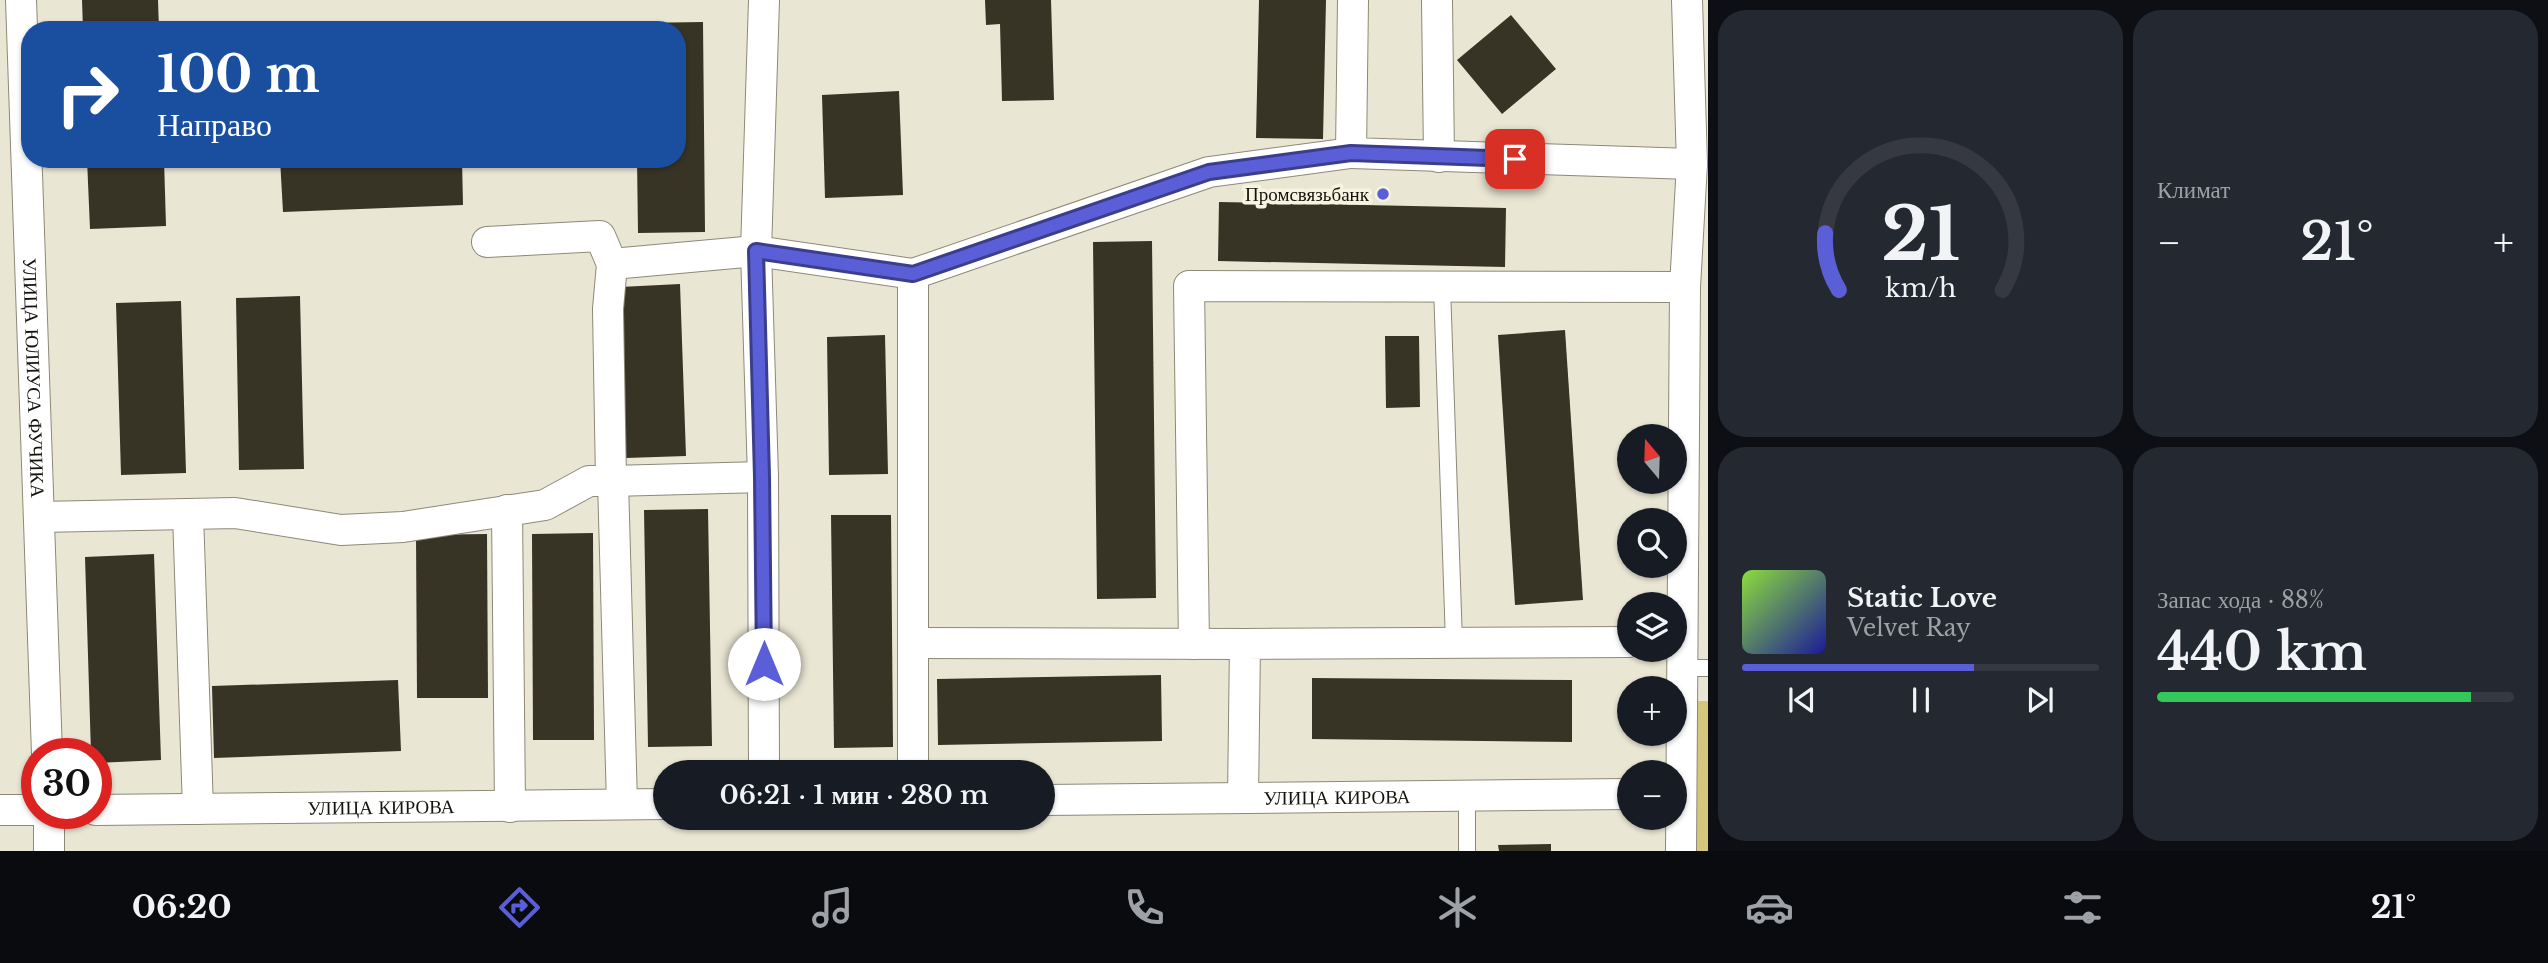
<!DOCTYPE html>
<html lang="ru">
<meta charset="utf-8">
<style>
:root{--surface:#171b24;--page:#242831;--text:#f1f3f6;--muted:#9ea1a6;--line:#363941;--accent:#5b5fd7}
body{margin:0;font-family:"Libre Baskerville",serif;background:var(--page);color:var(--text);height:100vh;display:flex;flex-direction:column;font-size:26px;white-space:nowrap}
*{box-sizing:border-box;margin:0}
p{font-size:23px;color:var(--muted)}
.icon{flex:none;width:38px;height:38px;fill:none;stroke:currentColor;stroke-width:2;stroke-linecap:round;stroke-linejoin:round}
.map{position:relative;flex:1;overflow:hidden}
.side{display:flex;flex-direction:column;gap:10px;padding:10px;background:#0d0f14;width:840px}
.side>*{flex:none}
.hud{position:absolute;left:21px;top:21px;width:665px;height:147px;border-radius:28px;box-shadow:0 2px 5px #0004;background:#1a4fa0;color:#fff;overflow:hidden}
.needle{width:46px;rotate:341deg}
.controls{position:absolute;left:1617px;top:424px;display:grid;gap:14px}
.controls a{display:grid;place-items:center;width:70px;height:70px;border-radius:50%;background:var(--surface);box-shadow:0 2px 5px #0004;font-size:35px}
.speed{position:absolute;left:21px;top:738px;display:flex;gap:14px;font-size:35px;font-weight:700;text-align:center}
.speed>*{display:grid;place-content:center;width:91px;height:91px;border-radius:50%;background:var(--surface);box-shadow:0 2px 5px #0004;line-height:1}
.speed .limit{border:10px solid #d22;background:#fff;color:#111}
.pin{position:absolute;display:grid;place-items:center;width:60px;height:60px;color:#fff;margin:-30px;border-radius:14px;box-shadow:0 4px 10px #0006}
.me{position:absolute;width:77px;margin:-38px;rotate:0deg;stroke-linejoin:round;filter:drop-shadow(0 0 5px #0008)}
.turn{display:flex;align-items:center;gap:24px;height:147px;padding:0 21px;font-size:32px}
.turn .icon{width:91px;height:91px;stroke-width:2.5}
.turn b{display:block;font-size:49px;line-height:60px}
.big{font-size:52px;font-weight:600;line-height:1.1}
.side .card{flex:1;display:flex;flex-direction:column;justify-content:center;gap:10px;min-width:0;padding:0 24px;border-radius:28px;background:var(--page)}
.side .dial{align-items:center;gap:0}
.dial svg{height:182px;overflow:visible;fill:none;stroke:var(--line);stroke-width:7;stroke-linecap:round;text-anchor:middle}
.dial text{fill:var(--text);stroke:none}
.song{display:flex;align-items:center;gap:21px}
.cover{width:84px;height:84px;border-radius:10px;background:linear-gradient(135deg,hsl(90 70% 55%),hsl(240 70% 35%))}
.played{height:7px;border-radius:4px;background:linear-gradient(90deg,var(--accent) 65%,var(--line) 65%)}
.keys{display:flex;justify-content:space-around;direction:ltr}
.heat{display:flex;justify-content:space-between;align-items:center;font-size:38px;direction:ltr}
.charge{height:10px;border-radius:5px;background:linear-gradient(90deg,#34c759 88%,var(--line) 0)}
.side .tiles{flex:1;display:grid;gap:10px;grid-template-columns:repeat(2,1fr)}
.trip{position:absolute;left:653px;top:760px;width:402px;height:70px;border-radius:35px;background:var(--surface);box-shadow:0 2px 5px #0004;font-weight:600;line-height:70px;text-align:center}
.tabs{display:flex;height:112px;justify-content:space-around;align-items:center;background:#090b0e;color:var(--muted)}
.tabs .icon{width:49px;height:49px}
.tabs .active{color:var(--accent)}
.tabs b{font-size:32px;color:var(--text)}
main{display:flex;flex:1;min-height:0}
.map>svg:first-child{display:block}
</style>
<main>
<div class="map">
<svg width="1708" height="851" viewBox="0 0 1708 851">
<rect width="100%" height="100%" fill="#eae6d4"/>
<polygon fill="#d6c67d" points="1688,701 1708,701 1708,851 1687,851"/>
<g fill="#373426">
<polygon points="82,0 158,0 159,30 83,30"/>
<polygon points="985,0 1051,0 1054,100 1002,101 1000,24 986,25"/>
<polygon points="1259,0 1326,0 1323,139 1256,138"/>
<polygon points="1511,15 1556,69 1502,114 1457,60"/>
<polygon points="703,22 705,232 638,233 637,159 677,159 677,30 636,30 636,23"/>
<polygon points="899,91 903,195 825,198 822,95"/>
<polygon points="87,159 164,159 166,226 90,229"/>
<polygon points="280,159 462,159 463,205 283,212"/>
<polygon points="1219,202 1506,208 1505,267 1218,261"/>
<polygon points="1152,241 1156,598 1097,599 1093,242"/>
<polygon points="680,284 686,456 626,458 620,287"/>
<polygon points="300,296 304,469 239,470 236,298"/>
<polygon points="181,301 186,473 121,475 116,303"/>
<polygon points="1565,330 1583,600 1515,605 1498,335"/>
<polygon points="885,335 888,474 829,475 827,337"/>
<polygon points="1385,336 1419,336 1420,407 1386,408"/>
<polygon points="708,509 712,746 648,747 644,510"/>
<polygon points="831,515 891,515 893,747 834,748"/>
<polygon points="593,533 594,740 533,740 532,534"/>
<polygon points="487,534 488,698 417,698 416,535"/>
<polygon points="154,554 161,760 96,763 96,754 91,754 85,557"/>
<polygon points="1161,675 1162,741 938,745 937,679"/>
<polygon points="1312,678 1572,680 1572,742 1312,739"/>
<polygon points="398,680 401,751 214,758 212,686"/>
<polygon points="1551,844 1551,851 1499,851 1498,845"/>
</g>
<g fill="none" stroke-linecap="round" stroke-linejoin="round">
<g stroke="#8d8979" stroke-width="18">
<g id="lane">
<polyline points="1442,286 1454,643"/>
<polyline points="1684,668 1708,668"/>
<polyline points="1467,795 1467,851"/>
</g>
</g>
<g stroke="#8d8979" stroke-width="32">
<g id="street">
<path id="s1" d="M21,0L47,754"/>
<polyline points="1353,0 1351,153 1692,164"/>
<polyline points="1437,0 1439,157"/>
<polyline points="487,242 600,236 612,264 756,251 913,274 913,772"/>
<polyline points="612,264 608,309 611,481 763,477"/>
<polyline points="913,274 1209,172 1351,153"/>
<polyline points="613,481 622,804"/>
<polyline points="507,510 510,807"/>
<polyline points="39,517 188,514"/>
<polyline points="913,643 1245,644"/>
<polyline points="1194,644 1189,286 1685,287"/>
<polyline points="764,772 763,477 756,251 764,0"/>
<polyline points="1243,798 1245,644 1629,642"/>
<path id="s2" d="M1043,800L1629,794"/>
<polyline points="198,809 188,514 235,513 341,530 403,527 545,505 589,481 611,481"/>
<polyline points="0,810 37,810"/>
<path id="s3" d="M96,810L665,804"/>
<polyline points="49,814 49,851"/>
<polyline points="1681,851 1685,287 1692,164 1687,0"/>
</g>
</g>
<use href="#lane" stroke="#fff" stroke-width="16"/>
<use href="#street" stroke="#fff" stroke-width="30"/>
</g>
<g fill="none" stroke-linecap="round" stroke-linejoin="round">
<g stroke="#3b3e8c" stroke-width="18">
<polyline id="route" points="764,664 762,477 756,251 913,274 1209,172 1351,153 1515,159"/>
</g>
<use href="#route" stroke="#5b5fd7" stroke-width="12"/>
</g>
<circle fill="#5b5fd7" stroke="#f7f3e1" stroke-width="2.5" cx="1383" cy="194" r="7"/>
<g text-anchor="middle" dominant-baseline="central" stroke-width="7" stroke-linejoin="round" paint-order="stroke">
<g font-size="19" fill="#15130d" stroke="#f7f3e1" text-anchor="end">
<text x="1369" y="194">Промсвязьбанк</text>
</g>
<g font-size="19" fill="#15130d" stroke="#f7f3e1">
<text stroke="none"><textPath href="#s1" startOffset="378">УЛИЦА ЮЛИУСА ФУЧИКА</textPath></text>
<text stroke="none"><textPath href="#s2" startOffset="294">УЛИЦА КИРОВА</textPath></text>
<text stroke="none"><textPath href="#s3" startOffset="285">УЛИЦА КИРОВА</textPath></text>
</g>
</g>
</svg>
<div class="controls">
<a><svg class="needle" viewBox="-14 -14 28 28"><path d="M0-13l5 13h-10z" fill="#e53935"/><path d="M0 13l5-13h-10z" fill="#9ea1a6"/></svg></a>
<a><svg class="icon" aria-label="search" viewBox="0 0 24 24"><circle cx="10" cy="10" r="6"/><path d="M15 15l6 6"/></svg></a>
<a><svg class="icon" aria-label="layers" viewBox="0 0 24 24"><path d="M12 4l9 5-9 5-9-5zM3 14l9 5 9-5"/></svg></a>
<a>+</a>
<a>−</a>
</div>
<div class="speed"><div class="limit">30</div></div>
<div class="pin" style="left:1515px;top:159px;background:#d93025"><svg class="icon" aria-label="arrive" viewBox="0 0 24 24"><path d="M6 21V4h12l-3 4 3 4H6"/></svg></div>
<svg class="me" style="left:764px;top:664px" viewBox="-20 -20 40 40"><circle r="19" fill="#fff"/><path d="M0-13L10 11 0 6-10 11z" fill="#5b5fd7"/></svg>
<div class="trip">06:21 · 1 мин · 280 m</div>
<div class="hud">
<div class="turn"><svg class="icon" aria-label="right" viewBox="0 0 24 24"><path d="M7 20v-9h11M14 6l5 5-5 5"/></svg><div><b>100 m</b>Направо</div></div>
</div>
</div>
<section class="side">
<div class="tiles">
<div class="card dial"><svg viewBox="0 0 100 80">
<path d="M14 69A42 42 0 1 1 86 69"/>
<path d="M14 69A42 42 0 0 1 8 44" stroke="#5b5fd7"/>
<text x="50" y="56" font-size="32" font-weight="700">21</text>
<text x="50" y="72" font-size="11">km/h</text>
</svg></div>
<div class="card"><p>Климат</p>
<div class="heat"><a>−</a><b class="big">21°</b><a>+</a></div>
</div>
<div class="card">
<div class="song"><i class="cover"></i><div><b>Static Love</b><p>Velvet Ray</p></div></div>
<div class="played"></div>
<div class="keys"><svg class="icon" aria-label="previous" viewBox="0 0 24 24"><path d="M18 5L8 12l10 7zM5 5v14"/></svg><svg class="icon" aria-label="pause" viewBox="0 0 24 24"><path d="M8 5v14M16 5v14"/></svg><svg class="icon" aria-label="next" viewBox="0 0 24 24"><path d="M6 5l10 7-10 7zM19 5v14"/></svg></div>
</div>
<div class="card"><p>Запас хода · 88%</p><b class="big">440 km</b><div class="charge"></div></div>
</div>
</section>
</main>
<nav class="tabs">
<b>06:20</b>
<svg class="icon active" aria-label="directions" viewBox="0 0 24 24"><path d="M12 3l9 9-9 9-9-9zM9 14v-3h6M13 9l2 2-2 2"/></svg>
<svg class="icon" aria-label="music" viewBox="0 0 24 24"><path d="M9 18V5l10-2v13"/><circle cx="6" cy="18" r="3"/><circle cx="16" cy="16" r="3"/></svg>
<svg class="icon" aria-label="phone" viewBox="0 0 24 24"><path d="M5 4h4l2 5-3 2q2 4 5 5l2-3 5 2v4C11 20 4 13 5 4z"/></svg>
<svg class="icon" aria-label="climate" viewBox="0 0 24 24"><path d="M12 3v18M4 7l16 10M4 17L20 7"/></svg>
<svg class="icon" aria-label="car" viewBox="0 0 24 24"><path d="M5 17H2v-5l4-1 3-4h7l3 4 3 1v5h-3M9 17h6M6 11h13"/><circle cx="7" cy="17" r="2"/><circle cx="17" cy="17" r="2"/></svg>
<svg class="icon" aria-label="filters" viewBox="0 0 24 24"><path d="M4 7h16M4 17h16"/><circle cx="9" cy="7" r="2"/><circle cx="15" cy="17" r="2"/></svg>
<b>21°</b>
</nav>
